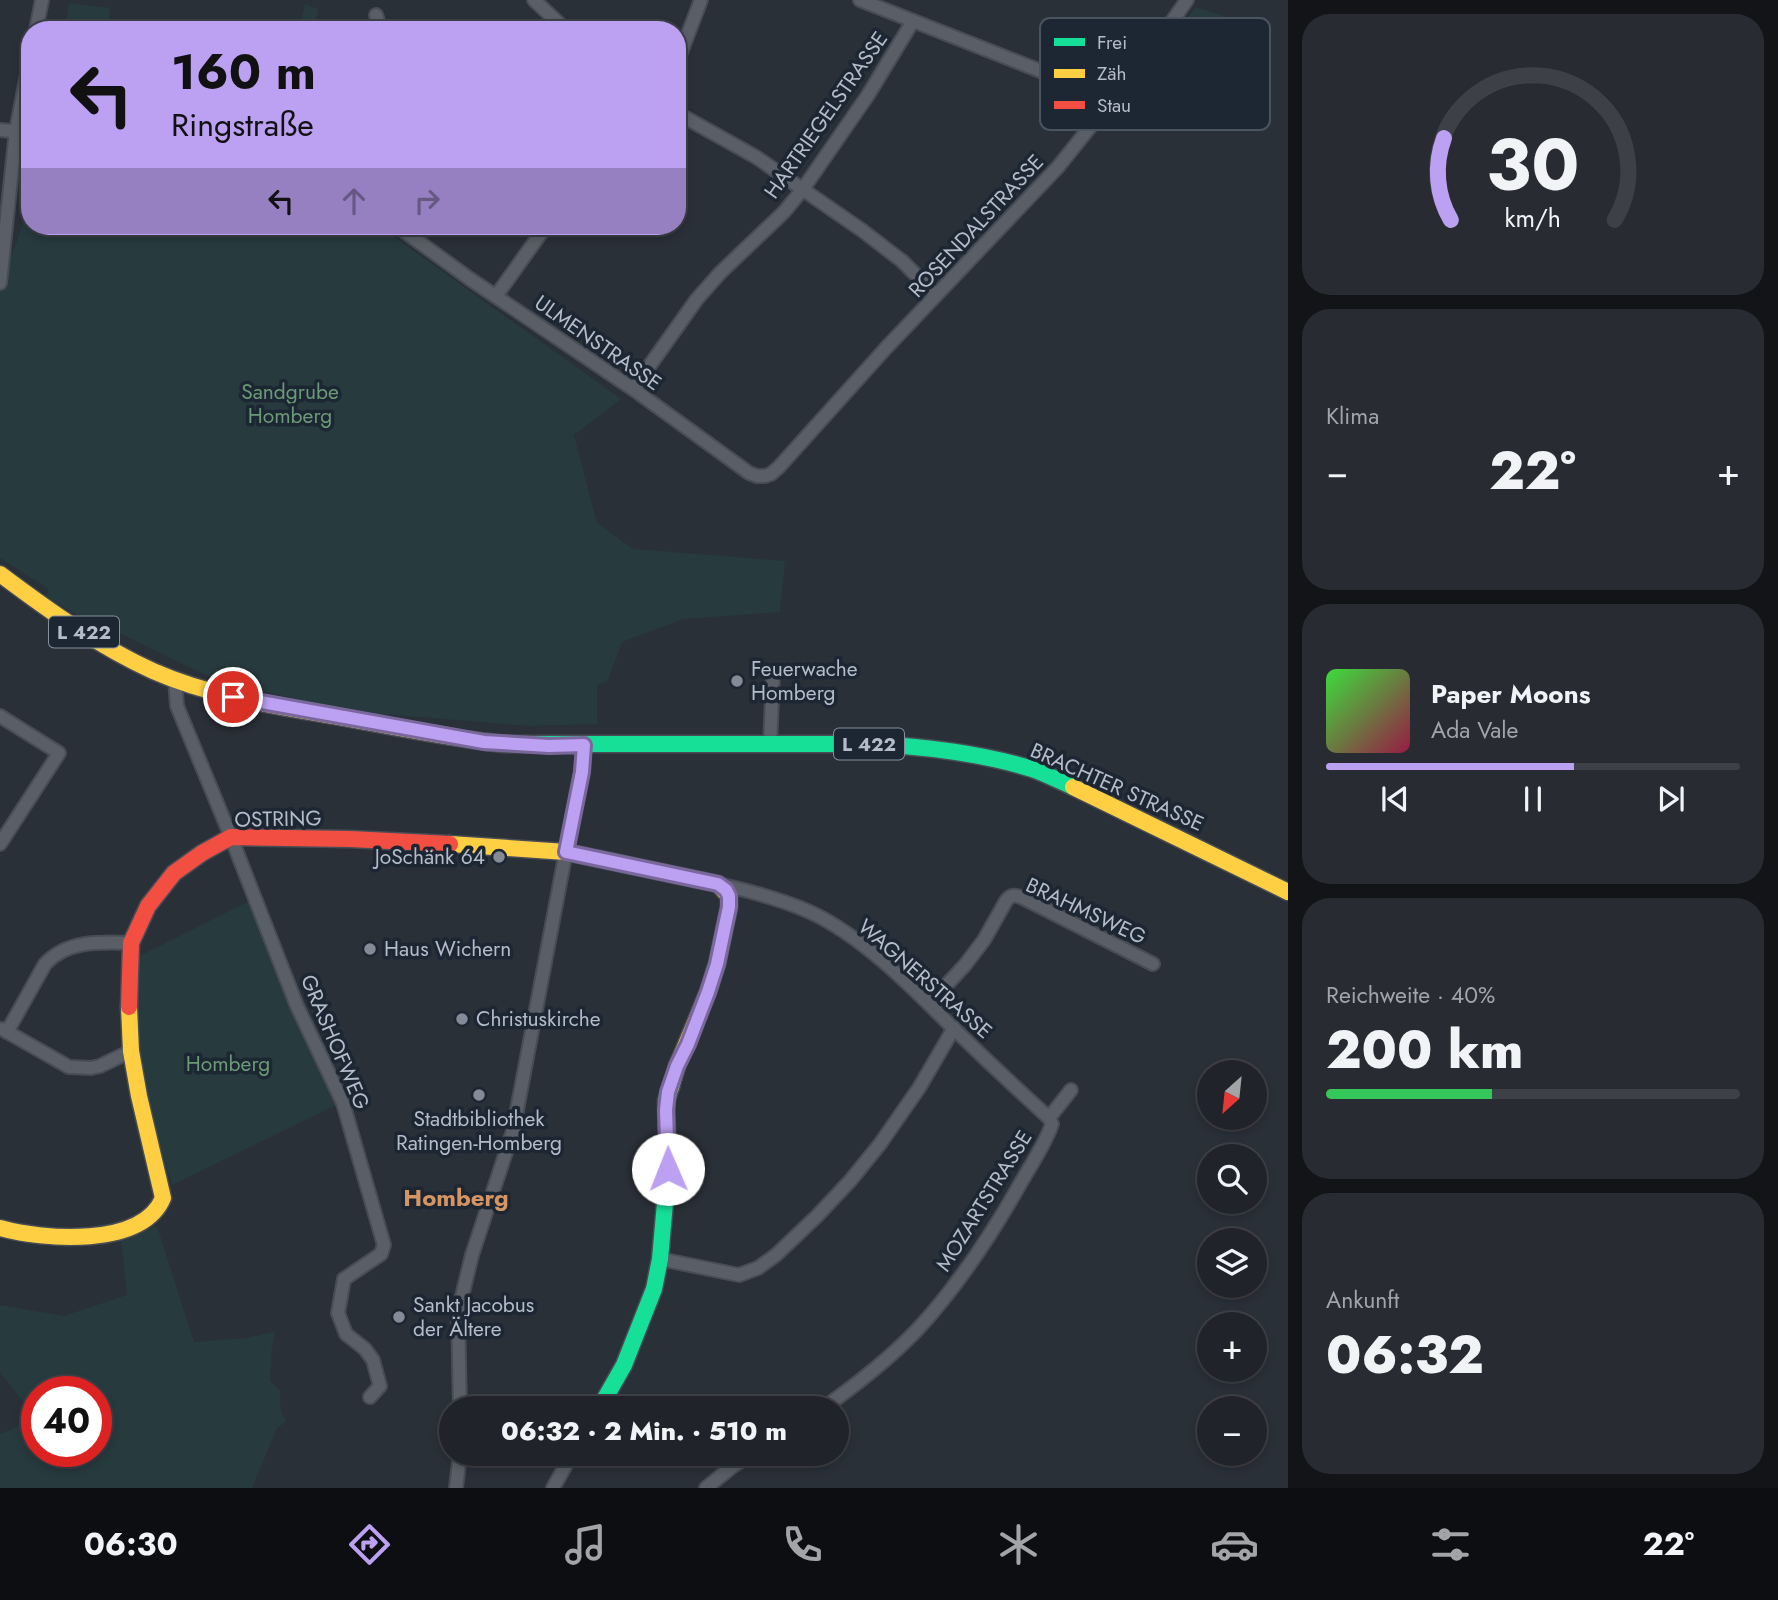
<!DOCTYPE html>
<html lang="de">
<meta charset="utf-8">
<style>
:root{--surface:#20242a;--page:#282c32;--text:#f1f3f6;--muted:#a2a4a8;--line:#3d4147;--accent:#bca0f2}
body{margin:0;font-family:Jost,sans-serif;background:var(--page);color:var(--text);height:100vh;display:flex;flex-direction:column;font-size:26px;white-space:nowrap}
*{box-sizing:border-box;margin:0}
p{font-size:23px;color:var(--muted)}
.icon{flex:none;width:38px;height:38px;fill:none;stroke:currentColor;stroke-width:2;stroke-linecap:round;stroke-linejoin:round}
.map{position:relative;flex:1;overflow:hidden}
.details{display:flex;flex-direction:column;gap:14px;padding:14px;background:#121417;width:490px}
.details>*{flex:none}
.hud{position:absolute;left:21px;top:21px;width:665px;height:214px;border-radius:28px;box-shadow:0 4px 10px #0003,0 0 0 2px var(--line);background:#bca0f2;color:#111;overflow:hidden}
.needle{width:46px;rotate:207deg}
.tools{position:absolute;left:1197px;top:1060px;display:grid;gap:14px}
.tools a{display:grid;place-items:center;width:70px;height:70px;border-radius:50%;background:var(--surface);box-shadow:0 4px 10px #0003,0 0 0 2px var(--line);font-size:35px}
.speed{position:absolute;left:21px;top:1376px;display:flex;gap:14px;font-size:35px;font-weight:700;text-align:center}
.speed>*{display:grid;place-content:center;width:91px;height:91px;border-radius:50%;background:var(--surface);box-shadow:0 4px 10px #0003,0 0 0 2px var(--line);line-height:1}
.speed .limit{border:10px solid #d22;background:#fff;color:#111}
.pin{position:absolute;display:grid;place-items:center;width:60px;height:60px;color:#fff;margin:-30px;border:4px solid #fff;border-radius:50%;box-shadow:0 2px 7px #0007}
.me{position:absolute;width:77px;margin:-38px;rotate:359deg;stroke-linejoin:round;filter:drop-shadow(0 0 5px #0008)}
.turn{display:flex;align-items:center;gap:24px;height:147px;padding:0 35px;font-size:32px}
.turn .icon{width:91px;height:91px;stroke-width:2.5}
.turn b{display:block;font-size:49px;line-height:60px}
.lanes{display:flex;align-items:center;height:66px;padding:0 35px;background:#0003;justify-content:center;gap:35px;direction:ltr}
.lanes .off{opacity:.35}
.big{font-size:52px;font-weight:800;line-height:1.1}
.details .widget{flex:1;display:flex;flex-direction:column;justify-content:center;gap:10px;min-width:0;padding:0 24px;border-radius:28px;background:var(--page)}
.details .dial{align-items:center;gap:0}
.dial svg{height:182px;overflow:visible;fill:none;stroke:var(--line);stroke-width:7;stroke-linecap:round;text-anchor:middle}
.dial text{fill:var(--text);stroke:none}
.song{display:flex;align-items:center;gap:21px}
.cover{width:84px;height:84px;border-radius:10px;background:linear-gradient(135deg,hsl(120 70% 55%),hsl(340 70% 35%))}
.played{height:7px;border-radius:4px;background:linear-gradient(90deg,var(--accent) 60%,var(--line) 60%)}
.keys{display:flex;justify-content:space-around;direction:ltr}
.heat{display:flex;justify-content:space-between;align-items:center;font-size:38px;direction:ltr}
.charge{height:10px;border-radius:5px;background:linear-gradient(90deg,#34c759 40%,var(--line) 0)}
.trip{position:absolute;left:439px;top:1396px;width:410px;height:70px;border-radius:35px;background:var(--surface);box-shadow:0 4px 10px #0003,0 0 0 2px var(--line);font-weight:800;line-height:70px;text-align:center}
.tabs{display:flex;height:112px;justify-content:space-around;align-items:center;background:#0d0e11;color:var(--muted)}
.tabs .icon{width:49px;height:49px}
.tabs .selected{color:var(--accent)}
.tabs b{font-size:32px;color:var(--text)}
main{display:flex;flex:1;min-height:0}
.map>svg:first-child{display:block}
</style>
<main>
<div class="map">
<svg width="1288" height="1488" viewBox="0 0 1288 1488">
<rect width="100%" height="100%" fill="#2a3038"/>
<g fill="#273a3e" fill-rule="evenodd">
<polygon points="69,3 110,8 108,30 65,30"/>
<polygon points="305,4 318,9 313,30 299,30"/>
<polygon points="1195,7 1224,16 1162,62 1158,59"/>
<polygon points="30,189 30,226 379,226 621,399 574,435 597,523 633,549 785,561 780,612 683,619 622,642 607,682 597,684 597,724 529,726 358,712 220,682 117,632 114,636 46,597 49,589 0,558 0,250 12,253 19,236"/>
<path d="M249,901L338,1104L172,1185C155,1126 137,1066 136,1004C136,987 136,972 140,956Z"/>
<path d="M157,1226L194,1342L246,1338L275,1332L271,1354L270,1381L280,1391C280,1401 279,1414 287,1421L277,1428L252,1488H0V1434L8,1431L34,1416L0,1372V1305L64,1316L127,1295L121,1239ZM37,1391H96V1451H37Z"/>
</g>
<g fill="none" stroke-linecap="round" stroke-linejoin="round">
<g stroke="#484c55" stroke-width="16">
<g id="street">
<polyline points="534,0 566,30"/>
<polyline points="860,0 1061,79 1089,91 1106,107"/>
<polyline points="376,15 381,30"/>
<polyline points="36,30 42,0"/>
<polyline points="677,63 701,0"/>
<polyline points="677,113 756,157 863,231 902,261 936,295"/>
<polyline points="0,130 30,133"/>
<polyline points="397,226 470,279 633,389 749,473 757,476 765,476 771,474 779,467 886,348 1058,167 1106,107 1126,87 1187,0"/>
<polyline points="0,283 16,131 30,59"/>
<polyline points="496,296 546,226"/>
<polyline points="633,389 697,299 720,273 784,212 803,189 868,95 913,21"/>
<polyline points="175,679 177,706 231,837 297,1006 343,1103 384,1245 381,1254 344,1279 338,1313 346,1334 365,1349 373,1360 380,1386 370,1397"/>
<polyline points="0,716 59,753 0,844"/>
<polyline points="770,745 773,676"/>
<path d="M718,884C750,891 781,899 810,912C862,936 911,986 951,1026C983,1057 1016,1088 1049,1118L1052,1124C1045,1145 1030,1166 1019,1186C990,1237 958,1286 917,1330C889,1359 856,1385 822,1409"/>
<path d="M929,1004L965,965L984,940L1006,901C1011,894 1016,895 1023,898L1153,964"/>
<polyline points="2,1029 69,1067 91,1068 100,1066 131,1051"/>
<path d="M7,1032L45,964C67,940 100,942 131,943"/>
<polyline points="1049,1118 1071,1090"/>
<polyline points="660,1259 739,1275 758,1268 776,1255 817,1216 850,1181 880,1144 919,1088 954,1028"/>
<polyline points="460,1409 458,1313 472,1255 513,1131 581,772 584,745"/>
<polyline points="456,1488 460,1454"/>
<polyline points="553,1488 572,1454"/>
<polyline points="706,1488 733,1466 753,1454"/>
</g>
</g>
<g stroke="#484c55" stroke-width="19">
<g id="fast">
<path d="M487,742L504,744H875C928,747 981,753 1032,769C1046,774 1060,781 1073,787"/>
<polyline points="599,1409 624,1365 654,1289 660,1259 668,1169 666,1101 671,1087"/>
</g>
</g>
<g stroke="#484c55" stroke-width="19">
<g id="slow">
<path d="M0,574C48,610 98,646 153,671C212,697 277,706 340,717C389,726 438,736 487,742"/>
<polyline points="1073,787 1288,892"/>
<polyline points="450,844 566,852 718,884 729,896 729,907 717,964 708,992 677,1066 671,1087"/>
<path d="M0,1228C43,1240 142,1248 163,1198L139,1096L131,1051L129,1007"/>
</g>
</g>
<g stroke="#484c55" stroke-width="19">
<polyline id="jam" points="129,1007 131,943 148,906 174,873 202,853 231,837 350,839 450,844"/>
</g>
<use href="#street" stroke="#5a5e66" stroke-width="12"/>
<use href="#fast" stroke="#16e098" stroke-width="16"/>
<use href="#slow" stroke="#ffcf43" stroke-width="16"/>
<use href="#jam" stroke="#f24e42" stroke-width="16"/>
</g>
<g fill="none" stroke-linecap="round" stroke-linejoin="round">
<g stroke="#7a689d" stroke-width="18">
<polyline id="route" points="233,697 484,742 549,746 584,745 582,772 566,852 718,884 726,890 729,896 729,907 717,964 708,992 688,1044 677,1066 668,1092 666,1110 668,1169"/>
</g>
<use href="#route" stroke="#bca0f2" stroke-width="12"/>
</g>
<g fill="#848b96" stroke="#1d2633" stroke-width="2.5">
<circle cx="737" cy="681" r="7"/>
<circle cx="499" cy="857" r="7"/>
<circle cx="370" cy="949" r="7"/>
<circle cx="462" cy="1019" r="7"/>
<circle cx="479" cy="1095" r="7"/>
<circle cx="399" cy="1317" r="7"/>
</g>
<g text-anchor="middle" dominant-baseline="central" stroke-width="7" stroke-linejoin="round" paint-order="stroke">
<g fill="#1d2633" stroke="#878f9c" stroke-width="2">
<rect x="49" y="616.5" width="70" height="31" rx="5"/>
<rect x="834" y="728.5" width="70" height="31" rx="5"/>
</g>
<g font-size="19" font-weight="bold" fill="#b4bcc9">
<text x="84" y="632">L 422</text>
<text x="869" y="744">L 422</text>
</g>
<g font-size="21" fill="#b4bcc9" stroke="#1d2633">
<text transform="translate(826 115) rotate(-55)">HARTRIEGELSTRASSE</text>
<text transform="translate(976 226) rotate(-47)">ROSENDALSTRASSE</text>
<text transform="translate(598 343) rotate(35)">ULMENSTRASSE</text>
<text transform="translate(1117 787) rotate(24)">BRACHTER STRASSE</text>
<text transform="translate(278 819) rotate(-1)">OSTRING</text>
<text transform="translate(1086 911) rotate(25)">BRAHMSWEG</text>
<text transform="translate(925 979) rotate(41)">WAGNERSTRASSE</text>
<text transform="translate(335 1042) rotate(67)">GRASHOFWEG</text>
<text transform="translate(984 1201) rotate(-58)">MOZARTSTRASSE</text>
</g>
<g font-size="21" fill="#6b9a76" stroke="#1d2633">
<text x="290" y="392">Sandgrube<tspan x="290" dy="24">Homberg</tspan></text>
<text x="228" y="1064">Homberg</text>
</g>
<g font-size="21" fill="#b4bcc9" stroke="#1d2633" text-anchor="start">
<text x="751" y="669">Feuerwache<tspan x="751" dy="24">Homberg</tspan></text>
<text x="485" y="857" text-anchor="end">JoSchänk 64</text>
<text x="384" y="949">Haus Wichern</text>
<text x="476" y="1019">Christuskirche</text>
<text x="479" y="1119" text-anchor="middle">Stadtbibliothek<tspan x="479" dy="24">Ratingen-Homberg</tspan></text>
<text x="413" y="1305">Sankt Jacobus<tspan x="413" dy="24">der Ältere</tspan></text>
</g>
<g font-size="24" font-weight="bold" fill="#d59563" stroke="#1d2633">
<text x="456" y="1197">Homberg</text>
</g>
</g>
<rect x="1040" y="18" width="230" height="112" rx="10" fill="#1d2633" stroke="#4a5360" stroke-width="2"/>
<rect x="1054" y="38" width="31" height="8" fill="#16e098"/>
<rect x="1054" y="69" width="31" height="9" fill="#ffcf43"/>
<rect x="1054" y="101" width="31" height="8" fill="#f24e42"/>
<g font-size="19" fill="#b4bcc9">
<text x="1097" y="49">Frei</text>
<text x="1097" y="80">Zäh</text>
<text x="1097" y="112">Stau</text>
</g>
</svg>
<div class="tools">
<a><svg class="needle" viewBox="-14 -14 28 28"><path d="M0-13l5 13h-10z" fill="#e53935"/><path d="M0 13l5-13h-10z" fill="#a2a4a8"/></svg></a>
<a><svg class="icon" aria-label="search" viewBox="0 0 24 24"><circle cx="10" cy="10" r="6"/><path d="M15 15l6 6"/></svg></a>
<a><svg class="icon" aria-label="layers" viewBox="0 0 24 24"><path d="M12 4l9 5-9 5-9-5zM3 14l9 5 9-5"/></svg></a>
<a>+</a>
<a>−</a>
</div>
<div class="speed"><div class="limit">40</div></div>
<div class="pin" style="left:233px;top:697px;background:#d93025"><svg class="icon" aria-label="arrive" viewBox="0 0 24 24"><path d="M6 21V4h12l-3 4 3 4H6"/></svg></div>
<svg class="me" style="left:668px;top:1169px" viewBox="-20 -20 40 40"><circle r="19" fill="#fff"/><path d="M0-13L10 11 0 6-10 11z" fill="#bca0f2"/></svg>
<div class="trip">06:32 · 2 Min. · 510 m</div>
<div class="hud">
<div class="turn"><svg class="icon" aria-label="left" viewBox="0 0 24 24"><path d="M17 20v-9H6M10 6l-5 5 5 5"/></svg><div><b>160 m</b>Ringstraße</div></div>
<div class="lanes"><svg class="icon" aria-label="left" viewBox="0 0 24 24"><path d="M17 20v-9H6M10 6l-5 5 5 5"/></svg><svg class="icon off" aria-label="ahead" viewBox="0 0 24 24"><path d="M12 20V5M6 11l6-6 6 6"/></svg><svg class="icon off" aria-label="right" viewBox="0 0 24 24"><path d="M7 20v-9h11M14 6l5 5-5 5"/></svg></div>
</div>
</div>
<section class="details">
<div class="widget dial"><svg viewBox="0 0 100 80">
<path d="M14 69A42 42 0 1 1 86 69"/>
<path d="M14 69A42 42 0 0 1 11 33" stroke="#bca0f2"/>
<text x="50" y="56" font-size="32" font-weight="700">30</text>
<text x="50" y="72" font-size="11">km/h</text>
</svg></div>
<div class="widget"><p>Klima</p>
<div class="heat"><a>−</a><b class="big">22°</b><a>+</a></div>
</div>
<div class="widget">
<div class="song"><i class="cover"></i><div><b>Paper Moons</b><p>Ada Vale</p></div></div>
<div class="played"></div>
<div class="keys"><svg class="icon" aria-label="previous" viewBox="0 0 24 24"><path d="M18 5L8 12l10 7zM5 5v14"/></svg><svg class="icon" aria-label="pause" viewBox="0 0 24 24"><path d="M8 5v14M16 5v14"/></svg><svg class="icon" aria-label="next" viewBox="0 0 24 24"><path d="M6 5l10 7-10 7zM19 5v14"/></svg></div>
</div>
<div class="widget"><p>Reichweite · 40%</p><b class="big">200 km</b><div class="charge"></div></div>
<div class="widget"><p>Ankunft</p><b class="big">06:32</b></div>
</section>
</main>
<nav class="tabs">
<b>06:30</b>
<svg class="icon selected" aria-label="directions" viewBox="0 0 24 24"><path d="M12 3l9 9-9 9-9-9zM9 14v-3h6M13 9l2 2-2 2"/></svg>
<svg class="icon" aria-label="music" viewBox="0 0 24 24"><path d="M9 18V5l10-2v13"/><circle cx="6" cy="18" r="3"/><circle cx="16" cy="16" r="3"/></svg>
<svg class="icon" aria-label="phone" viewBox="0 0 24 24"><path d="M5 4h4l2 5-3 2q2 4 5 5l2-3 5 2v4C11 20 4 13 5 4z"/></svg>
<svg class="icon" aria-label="climate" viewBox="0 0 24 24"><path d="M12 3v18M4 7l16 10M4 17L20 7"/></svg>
<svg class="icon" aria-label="car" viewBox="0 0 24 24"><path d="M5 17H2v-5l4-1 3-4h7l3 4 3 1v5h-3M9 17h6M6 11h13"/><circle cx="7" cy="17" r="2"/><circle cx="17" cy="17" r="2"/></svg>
<svg class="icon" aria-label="filters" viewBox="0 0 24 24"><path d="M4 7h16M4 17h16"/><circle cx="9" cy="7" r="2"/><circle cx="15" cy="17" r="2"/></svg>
<b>22°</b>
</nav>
